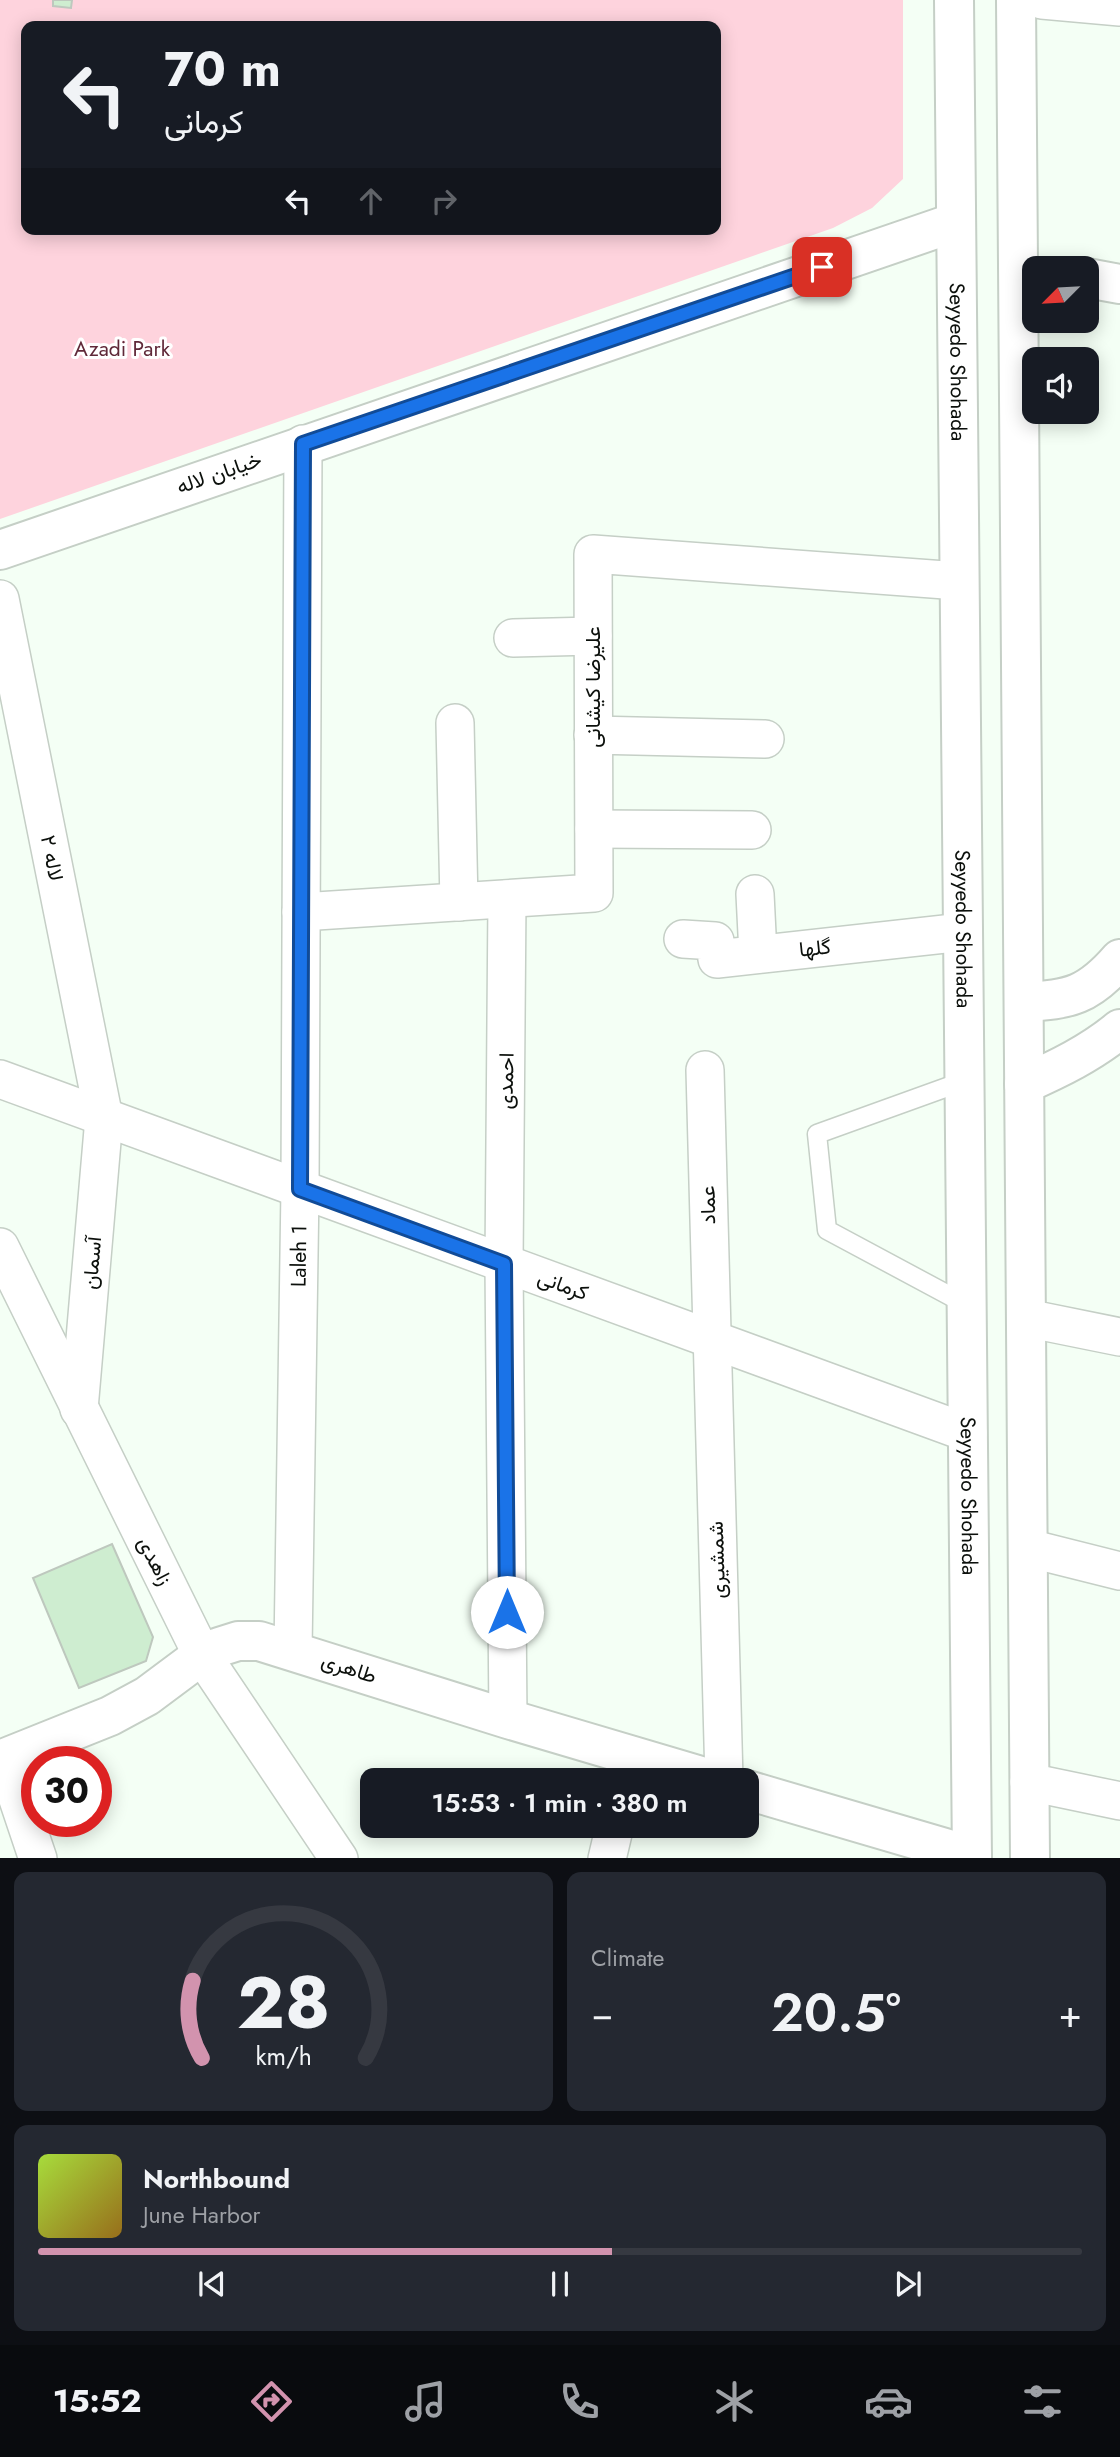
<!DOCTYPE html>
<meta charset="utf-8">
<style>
:root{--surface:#171b24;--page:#242831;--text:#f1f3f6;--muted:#9ea1a6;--line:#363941;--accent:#d293ae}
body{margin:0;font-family:Jost,Vazirmatn,sans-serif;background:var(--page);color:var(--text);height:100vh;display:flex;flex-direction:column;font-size:26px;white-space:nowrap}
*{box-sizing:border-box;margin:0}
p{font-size:23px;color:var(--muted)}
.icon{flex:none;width:38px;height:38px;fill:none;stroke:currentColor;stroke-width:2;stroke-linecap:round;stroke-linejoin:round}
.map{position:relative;height:1858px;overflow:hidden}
.sheet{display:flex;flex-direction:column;gap:14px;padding:14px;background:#0d0f14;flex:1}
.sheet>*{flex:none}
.hud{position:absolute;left:21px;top:21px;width:700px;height:214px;border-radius:14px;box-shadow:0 4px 18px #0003;background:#171b24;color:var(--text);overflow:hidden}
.needle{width:46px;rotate:246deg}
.buttons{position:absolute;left:1022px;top:256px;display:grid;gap:14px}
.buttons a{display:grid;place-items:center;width:77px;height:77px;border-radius:14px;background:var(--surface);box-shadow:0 4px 18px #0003;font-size:35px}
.speed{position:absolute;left:21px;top:1746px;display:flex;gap:14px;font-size:35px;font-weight:700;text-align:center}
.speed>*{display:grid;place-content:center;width:91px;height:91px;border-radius:50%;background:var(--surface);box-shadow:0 4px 18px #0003;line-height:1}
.speed .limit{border:10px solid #d22;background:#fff;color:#111}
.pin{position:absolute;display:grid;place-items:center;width:60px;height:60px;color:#fff;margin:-30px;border-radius:14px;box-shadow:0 4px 10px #0006}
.me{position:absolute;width:77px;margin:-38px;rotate:0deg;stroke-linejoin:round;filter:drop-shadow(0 0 5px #0008)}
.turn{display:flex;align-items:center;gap:24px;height:147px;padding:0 28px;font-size:32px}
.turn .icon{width:91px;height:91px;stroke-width:2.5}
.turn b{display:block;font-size:49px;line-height:60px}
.lanes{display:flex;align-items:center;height:66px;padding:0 28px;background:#0003;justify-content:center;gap:35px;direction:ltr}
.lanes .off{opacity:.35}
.big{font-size:52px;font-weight:600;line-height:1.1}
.sheet .widget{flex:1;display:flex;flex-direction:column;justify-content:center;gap:10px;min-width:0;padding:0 24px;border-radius:14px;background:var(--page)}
.sheet .dial{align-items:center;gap:0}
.dial svg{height:182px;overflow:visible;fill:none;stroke:var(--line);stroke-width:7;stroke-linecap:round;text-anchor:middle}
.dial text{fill:var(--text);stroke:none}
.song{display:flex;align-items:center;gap:21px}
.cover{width:84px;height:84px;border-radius:10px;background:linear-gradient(135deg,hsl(80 70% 55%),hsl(40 70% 35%))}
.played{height:7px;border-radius:4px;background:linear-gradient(90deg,var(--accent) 55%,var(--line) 55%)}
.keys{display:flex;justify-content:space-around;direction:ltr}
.heat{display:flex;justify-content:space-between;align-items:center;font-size:38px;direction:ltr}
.sheet .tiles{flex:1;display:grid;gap:14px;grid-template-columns:1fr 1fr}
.widget:last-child{grid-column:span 2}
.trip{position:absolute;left:360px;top:1768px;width:399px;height:70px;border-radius:14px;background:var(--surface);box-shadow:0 4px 18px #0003;font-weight:600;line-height:70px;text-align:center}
.tabs{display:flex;height:112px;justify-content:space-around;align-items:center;background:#090b0e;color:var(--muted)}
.tabs .icon{width:49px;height:49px}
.tabs .on{color:var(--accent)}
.tabs b{font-size:32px;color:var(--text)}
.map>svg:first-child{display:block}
</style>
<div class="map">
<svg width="1120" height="1859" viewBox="0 0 1120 1859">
<rect width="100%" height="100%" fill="#f4fff5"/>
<path fill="#fed3dd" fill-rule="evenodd" d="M0,0H903V179L872,208L833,228L0,519ZM26,26H716V229H26Z"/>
<g fill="#ceedd0" stroke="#bec8be" stroke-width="2">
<polygon points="53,0 72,0 71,8 53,6"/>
<polygon points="112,1544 153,1637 146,1661 79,1688 33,1578"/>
</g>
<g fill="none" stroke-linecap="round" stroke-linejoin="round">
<g stroke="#c5cfc6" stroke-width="21">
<polyline id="lane" points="964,1081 817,1134 827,1230 967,1305"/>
</g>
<g stroke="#c5cfc6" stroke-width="40">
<g id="street">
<polyline points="1042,0 1120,7"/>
<polyline points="0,599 104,1118 79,1409"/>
<polyline points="513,638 593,636"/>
<polyline points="455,723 459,902"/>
<polyline points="593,735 765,739"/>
<polyline points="594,829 752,830"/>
<polyline points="755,894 758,954"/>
<polyline points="507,899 504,1264 508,1719"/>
<polyline points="301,912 594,893 593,554 959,581"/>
<polyline points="683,939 715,941 717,959 963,932"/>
<polyline points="705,1070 724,1780"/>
<polyline points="0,1079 968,1433"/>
<polyline points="0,1247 202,1655 339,1859"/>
<polyline points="1026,1318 1120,1337"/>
<polyline points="1028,1548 1120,1571"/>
<path id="s1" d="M293,1650L300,1189L303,444"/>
<polyline points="4,1758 38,1859"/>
<polyline points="1029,1782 1120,1801"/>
<polyline points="607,1859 615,1825"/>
</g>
</g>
<g stroke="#c5cfc6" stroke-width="42">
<g id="secondary">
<path id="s2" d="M954,0L972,1859"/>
<polyline points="1016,0 1030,1859"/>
<polyline points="1087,278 1120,284"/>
<polyline points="0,550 956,222"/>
<path d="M1024,1002C1070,1000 1089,995 1120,959"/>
<path d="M1024,1084C1058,1069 1091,1053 1120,1029"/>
<polyline points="0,1760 110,1716 147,1696 202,1655 219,1647 238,1641 259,1641 508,1719 714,1780"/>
<polyline points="747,1790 972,1856"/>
</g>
</g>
<use href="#lane" stroke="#fff" stroke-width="18"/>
<use href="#street" stroke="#fff" stroke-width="37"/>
<use href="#secondary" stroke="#fff" stroke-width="38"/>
</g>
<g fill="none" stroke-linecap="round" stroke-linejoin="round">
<g stroke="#114b97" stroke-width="18">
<polyline id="route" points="507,1612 504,1264 300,1189 303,444 822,267"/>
</g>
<use href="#route" stroke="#1a73e8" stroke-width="12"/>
</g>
<g text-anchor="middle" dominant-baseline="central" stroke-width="6" stroke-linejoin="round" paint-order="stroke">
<g font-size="21" fill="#602939" stroke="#fff">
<text x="122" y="349">Azadi Park</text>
</g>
<g font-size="21" fill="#0c100c" stroke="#fff">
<text stroke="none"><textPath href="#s2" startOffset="362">Seyyedo Shohada</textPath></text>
<text transform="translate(219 473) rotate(-19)">خیابان لاله</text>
<text transform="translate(593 687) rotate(-90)">علیرضا کیشانی</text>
<text transform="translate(52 858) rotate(79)">لاله ۲</text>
<text stroke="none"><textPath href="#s2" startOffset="929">Seyyedo Shohada</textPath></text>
<text transform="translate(815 948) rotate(-6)">گلها</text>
<text transform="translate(506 1081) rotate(-89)">احمدی</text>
<text transform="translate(708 1205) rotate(-91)">عماد</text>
<text stroke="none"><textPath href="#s1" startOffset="394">Laleh 1</textPath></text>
<text transform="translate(92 1263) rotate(-85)">آسمان</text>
<text transform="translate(563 1285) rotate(20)">کرمانی</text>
<text stroke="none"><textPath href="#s2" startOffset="1496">Seyyedo Shohada</textPath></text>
<text transform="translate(717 1560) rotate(-92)">شمشیری</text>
<text transform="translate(155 1561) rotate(63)">زاهدی</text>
<text transform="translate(349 1668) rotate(18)">طاهری</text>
</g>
</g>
</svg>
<div class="buttons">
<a><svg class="needle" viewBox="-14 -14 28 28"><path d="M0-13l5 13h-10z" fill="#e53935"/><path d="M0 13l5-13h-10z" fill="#9ea1a6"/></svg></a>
<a><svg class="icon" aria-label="sound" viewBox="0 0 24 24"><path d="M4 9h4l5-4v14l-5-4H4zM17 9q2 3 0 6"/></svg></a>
</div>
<div class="speed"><div class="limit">30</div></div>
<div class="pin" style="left:822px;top:267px;background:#d93025"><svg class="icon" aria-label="arrive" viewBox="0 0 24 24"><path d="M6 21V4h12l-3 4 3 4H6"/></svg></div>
<svg class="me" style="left:507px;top:1612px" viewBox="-20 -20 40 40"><circle r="19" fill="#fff"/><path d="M0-13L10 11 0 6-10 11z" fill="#1a73e8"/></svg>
<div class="trip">15:53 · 1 min · 380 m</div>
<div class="hud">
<div class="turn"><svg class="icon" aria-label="left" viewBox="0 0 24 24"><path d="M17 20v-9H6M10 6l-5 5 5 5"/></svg><div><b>70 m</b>کرمانی</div></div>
<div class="lanes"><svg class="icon" aria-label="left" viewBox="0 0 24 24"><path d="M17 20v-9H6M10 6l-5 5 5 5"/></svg><svg class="icon off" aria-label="ahead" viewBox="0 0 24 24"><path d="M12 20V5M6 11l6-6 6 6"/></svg><svg class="icon off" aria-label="right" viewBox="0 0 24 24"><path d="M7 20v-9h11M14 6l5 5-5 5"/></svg></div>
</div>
</div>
<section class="sheet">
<div class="tiles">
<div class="widget dial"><svg viewBox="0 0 100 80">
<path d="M14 69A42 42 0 1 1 86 69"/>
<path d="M14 69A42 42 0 0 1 10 35" stroke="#d293ae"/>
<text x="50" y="56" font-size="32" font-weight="700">28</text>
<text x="50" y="72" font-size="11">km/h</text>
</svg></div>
<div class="widget"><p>Climate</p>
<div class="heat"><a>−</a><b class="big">20.5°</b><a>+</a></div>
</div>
<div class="widget">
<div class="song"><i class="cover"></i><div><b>Northbound</b><p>June Harbor</p></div></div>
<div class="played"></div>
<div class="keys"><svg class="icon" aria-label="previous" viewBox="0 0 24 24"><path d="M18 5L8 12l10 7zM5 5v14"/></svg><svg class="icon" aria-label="pause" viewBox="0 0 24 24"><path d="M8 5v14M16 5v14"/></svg><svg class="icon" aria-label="next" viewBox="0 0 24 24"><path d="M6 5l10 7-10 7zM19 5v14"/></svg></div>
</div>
</div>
</section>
<nav class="tabs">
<b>15:52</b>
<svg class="icon on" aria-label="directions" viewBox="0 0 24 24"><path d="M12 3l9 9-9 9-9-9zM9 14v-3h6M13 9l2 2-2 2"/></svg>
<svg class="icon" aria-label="music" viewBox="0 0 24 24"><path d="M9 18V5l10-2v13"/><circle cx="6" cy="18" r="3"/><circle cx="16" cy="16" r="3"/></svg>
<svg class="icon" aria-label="phone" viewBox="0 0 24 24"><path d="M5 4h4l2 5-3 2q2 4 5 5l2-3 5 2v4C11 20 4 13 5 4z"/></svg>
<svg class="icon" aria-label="climate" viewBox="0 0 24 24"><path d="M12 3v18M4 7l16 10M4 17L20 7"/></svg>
<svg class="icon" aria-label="car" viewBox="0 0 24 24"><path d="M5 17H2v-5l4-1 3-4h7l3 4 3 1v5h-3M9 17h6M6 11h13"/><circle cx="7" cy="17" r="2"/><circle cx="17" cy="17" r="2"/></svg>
<svg class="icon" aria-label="filters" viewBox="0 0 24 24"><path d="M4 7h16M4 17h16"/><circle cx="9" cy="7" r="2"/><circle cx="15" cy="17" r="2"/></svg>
</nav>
